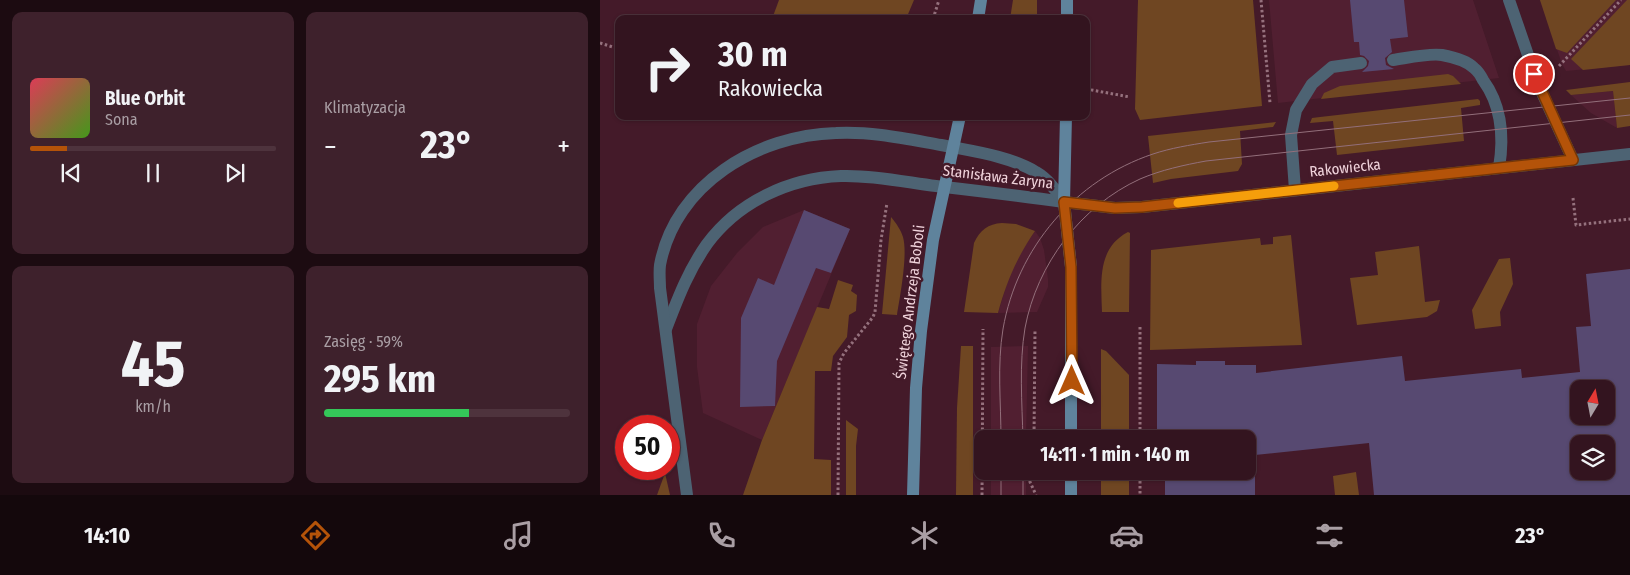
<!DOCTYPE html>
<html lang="pl">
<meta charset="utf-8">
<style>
:root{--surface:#33141f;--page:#3e212c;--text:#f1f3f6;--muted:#a99ea4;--line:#4e333d;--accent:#b45309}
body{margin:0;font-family:"Fira Sans Condensed",sans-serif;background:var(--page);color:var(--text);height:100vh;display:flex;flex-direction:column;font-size:19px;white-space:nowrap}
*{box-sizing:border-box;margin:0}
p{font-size:16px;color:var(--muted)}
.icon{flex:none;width:28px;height:28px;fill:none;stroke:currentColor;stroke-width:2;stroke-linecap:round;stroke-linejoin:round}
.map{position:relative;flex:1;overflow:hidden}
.sheet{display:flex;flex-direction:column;gap:12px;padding:12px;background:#1c0b11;width:600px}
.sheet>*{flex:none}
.banner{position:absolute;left:15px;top:15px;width:475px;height:105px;border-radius:10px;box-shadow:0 1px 4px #0004,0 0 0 1px var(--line);background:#33141f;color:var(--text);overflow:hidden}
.needle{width:32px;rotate:10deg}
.buttons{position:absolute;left:970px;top:380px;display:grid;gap:10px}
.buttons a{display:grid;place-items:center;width:45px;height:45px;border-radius:10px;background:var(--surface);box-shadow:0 1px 4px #0004,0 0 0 1px var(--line);font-size:25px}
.speed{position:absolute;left:15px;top:415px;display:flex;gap:10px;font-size:25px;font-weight:700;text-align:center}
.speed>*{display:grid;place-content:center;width:65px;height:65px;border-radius:50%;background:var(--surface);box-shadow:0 1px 4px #0004,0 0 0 1px var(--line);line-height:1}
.speed .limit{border:8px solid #d22;background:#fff;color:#111}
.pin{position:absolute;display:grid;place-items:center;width:42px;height:42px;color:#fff;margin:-21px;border:2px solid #fff;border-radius:50%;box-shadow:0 1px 5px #0007}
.me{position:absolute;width:55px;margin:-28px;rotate:0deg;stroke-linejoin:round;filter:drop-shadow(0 0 4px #0008)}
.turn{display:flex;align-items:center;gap:18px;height:105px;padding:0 20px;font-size:22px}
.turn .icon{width:65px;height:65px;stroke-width:2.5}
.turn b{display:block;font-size:35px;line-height:42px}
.big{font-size:38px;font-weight:700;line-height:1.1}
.sheet .widget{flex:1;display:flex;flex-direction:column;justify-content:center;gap:8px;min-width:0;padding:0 18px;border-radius:10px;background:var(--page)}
.sheet .dial{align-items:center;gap:0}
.dial b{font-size:65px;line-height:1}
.song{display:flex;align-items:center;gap:15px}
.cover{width:60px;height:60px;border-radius:8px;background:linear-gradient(135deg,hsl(350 70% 55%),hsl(100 70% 35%))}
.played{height:5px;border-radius:2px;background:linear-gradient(90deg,var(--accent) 15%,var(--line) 15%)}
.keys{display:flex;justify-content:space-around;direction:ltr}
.heat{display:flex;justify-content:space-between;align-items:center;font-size:28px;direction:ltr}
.charge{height:8px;border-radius:4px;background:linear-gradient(90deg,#34c759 59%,var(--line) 0)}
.sheet .tiles{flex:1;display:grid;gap:12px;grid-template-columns:repeat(2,1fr)}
.trip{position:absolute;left:374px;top:430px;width:282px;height:50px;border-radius:10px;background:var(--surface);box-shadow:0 1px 4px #0004,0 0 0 1px var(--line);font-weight:700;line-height:50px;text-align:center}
.menu{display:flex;height:80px;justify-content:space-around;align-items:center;background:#14080c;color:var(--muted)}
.menu .icon{width:35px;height:35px}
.menu .active{color:var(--accent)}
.menu b{font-size:22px;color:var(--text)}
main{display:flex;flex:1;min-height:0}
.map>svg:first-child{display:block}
</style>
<main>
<section class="sheet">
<div class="tiles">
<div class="widget">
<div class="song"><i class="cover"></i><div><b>Blue Orbit</b><p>Sona</p></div></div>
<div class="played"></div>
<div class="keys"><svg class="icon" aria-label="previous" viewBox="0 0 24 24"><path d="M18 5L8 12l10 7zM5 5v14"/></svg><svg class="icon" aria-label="pause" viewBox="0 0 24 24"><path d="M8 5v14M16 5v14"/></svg><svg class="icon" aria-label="next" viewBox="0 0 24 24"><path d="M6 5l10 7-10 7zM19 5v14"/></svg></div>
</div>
<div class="widget"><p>Klimatyzacja</p>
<div class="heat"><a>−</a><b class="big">23°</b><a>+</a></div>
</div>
<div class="widget dial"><b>45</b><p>km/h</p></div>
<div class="widget"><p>Zasięg · 59%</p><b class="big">295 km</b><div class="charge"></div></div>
</div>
</section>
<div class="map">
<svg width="1030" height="495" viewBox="0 0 1030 495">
<rect width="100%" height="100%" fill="#441a29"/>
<g fill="#511f31">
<polygon points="669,0 873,0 899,78 678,103"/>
<polygon points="940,0 1030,0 1030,65 966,71 962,64"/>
<polygon points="1013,91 1017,128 991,113 971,95"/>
<polygon points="204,210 250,229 162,440 103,413 97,367 97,324 111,286 137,253 163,227"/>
<polygon points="435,231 440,238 444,250 448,279 448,287 437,312 398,313 411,270 422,250"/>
<polygon points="428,346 426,439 391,439 391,347"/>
<rect x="391" y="471" width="35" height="24"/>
</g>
<g fill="#6f4622">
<polygon points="179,0 314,0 306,19 172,19"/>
<polygon points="413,0 437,0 437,19 410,19"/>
<polygon points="538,0 653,0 662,106 540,120 535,109"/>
<polygon points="940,0 1016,0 967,53 956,49"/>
<polygon points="1027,0 1030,0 1030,65 983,70 971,59"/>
<polygon points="848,74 853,76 861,84 721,99 724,93 740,86"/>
<polygon points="1030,82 1030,126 1017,128 1013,91 971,95 966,90"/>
<polygon points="878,99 880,101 880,105 861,108 864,141 737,155 733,121 710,123 712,118 720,117"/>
<polygon points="676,122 673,127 640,131 642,164 638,171 571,179 553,183 548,136"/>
<path d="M291,217C296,223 301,230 303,237C308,254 300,297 297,315L282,314Z"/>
<path d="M402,223L416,224L435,231C417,257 406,283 398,313L364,312L374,243C380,230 388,224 402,223Z"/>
<path d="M528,232L530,233L529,312H502C501,282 497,248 528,232Z"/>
<polygon points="691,235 702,345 550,350 551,250 660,238 661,245 673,244 673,237"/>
<polygon points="819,246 825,302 840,300 837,311 827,317 757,325 750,278 778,275 775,252"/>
<polygon points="910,258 913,284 900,312 901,326 875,329 872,310 899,259"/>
<polygon points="238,280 253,285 251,291 257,295 256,311 249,315 247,337 233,356 231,371 215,371 214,459 231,460 231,495 143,495 162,440 217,307 229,309"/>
<polygon points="361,346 373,346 373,495 356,495 357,408"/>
<polygon points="501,349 506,351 529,375 529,439 501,439"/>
<polygon points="246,420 258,429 256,446 256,495 246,495"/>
<rect x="501" y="471" width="28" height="24"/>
<polygon points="756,472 759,495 735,495 733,476"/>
<polygon points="65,473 70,495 57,495"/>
</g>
<g fill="#574971" fill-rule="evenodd">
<polygon points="750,0 804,0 808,37 790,39 792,52 785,58 786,65 794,69 762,72 768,66 769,61 764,56 760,55 759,42 754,42"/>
<polygon points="204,210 250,229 231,273 216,268 177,361 175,406 140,407 141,318 158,278 174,285"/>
<path d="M1030,269V495H774L769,443L655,455V495H565V471H648V439H557V364L596,365V361H625V365H656V373L802,356L805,381L921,369L922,378L980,372L976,327L991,326L986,274ZM979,389H1006V416H979ZM979,444H1006V471H979Z"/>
</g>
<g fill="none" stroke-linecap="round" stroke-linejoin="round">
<g stroke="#95717d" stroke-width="3" stroke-dasharray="2.5 2.5" stroke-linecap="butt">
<polyline points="661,0 670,103"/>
<polyline points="333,19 339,0"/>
<polyline points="0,43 19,49"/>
<polyline points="959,66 1021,0"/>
<polyline points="486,89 530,97"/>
<polyline points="973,198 976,225 1030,219"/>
<polyline points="540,327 540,439"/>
<polyline points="434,439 435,329"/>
<polyline points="430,471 430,482 436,495"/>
<polyline points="540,471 540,495"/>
<polyline points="238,495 239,363 244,353 273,317 275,312 281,240 287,203"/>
<polyline points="382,495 383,329"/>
</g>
<g stroke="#4d6373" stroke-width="12">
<path d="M793,60C807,58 829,53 842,55C853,57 866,60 874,68C878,71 881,76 883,80C902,106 904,138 899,168"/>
<polyline points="695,190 691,135 696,110 712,84 732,67 761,63"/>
</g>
<g stroke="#4d6373" stroke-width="12">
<polyline points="909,0 938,84 973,160"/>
<path d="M66,329C78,298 88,271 107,244C138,202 189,178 241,176C272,175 305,182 336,186C379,191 421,196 464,202"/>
<path d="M87,495L60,288C60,281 59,273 60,265C75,184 158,135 236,133C271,131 307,139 341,145C371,151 410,156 436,172C448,179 456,190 464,202"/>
</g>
<polyline stroke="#4d6373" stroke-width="12" points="464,202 515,208 542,207 1030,154"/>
<g stroke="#5f839c" stroke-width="12">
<polyline points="378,19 381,0"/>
<polyline points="467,19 467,0"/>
<polyline points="466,116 464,202 471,267 471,439"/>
<polyline points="313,495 316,388 321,331 333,240 360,116"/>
<polyline points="471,495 471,471"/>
</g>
<g stroke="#936f7b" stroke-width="1">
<path d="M401,439C401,403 397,365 403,329C417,248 475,180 553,154C571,148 590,145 609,142L1030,98"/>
<path d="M423,439C422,402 419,364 425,328C437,264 481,206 540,179C561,170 584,165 606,161L1030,115"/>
<polyline points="401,471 401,495"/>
<polyline points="423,495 423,471"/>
</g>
</g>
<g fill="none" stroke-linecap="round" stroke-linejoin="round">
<g stroke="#753606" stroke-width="12">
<polyline id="route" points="472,381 471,267 464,202 515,208 542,207 973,160 934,74"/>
</g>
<use href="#route" stroke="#b45309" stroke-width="9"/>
<polyline stroke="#f59e0b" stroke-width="9" points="578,203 734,186"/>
</g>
<g text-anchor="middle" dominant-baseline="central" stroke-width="5" stroke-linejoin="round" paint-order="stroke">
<g font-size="15" fill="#f0d3db" stroke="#441a29">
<text transform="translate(745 168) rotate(-6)">Rakowiecka</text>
<text transform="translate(398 177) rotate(7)">Stanisława Żaryna</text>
<text transform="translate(310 302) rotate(-83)">Świętego Andrzeja Boboli</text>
</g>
</g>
</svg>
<div class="buttons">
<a><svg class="needle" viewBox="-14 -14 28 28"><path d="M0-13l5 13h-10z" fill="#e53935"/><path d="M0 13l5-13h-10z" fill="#a99ea4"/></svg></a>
<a><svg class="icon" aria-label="layers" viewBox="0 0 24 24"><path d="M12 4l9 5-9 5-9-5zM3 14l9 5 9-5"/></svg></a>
</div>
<div class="speed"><div class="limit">50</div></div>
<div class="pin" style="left:934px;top:74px;background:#d93025"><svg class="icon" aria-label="arrive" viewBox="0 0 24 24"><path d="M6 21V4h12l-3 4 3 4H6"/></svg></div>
<svg class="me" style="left:472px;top:381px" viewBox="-20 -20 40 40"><path d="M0-17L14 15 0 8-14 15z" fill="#b45309" stroke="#fff" stroke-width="4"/></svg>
<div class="trip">14:11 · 1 min · 140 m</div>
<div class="banner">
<div class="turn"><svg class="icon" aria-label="right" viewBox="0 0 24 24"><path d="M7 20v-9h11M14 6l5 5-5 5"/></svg><div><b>30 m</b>Rakowiecka</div></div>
</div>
</div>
</main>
<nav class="menu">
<b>14:10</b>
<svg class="icon active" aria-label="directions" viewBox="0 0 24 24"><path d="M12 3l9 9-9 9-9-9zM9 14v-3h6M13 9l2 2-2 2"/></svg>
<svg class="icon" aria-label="music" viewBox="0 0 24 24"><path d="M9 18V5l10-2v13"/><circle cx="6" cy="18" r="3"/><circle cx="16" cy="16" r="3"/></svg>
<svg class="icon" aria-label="phone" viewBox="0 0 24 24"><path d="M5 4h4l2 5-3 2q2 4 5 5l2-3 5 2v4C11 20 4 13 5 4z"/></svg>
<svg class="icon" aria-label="climate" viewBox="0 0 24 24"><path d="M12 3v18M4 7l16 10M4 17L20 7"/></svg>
<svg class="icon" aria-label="car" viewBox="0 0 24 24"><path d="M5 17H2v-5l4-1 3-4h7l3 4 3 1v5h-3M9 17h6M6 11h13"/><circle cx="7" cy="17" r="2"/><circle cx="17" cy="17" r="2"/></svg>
<svg class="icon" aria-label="filters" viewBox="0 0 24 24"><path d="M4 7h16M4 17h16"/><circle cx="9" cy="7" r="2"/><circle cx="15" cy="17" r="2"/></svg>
<b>23°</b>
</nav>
